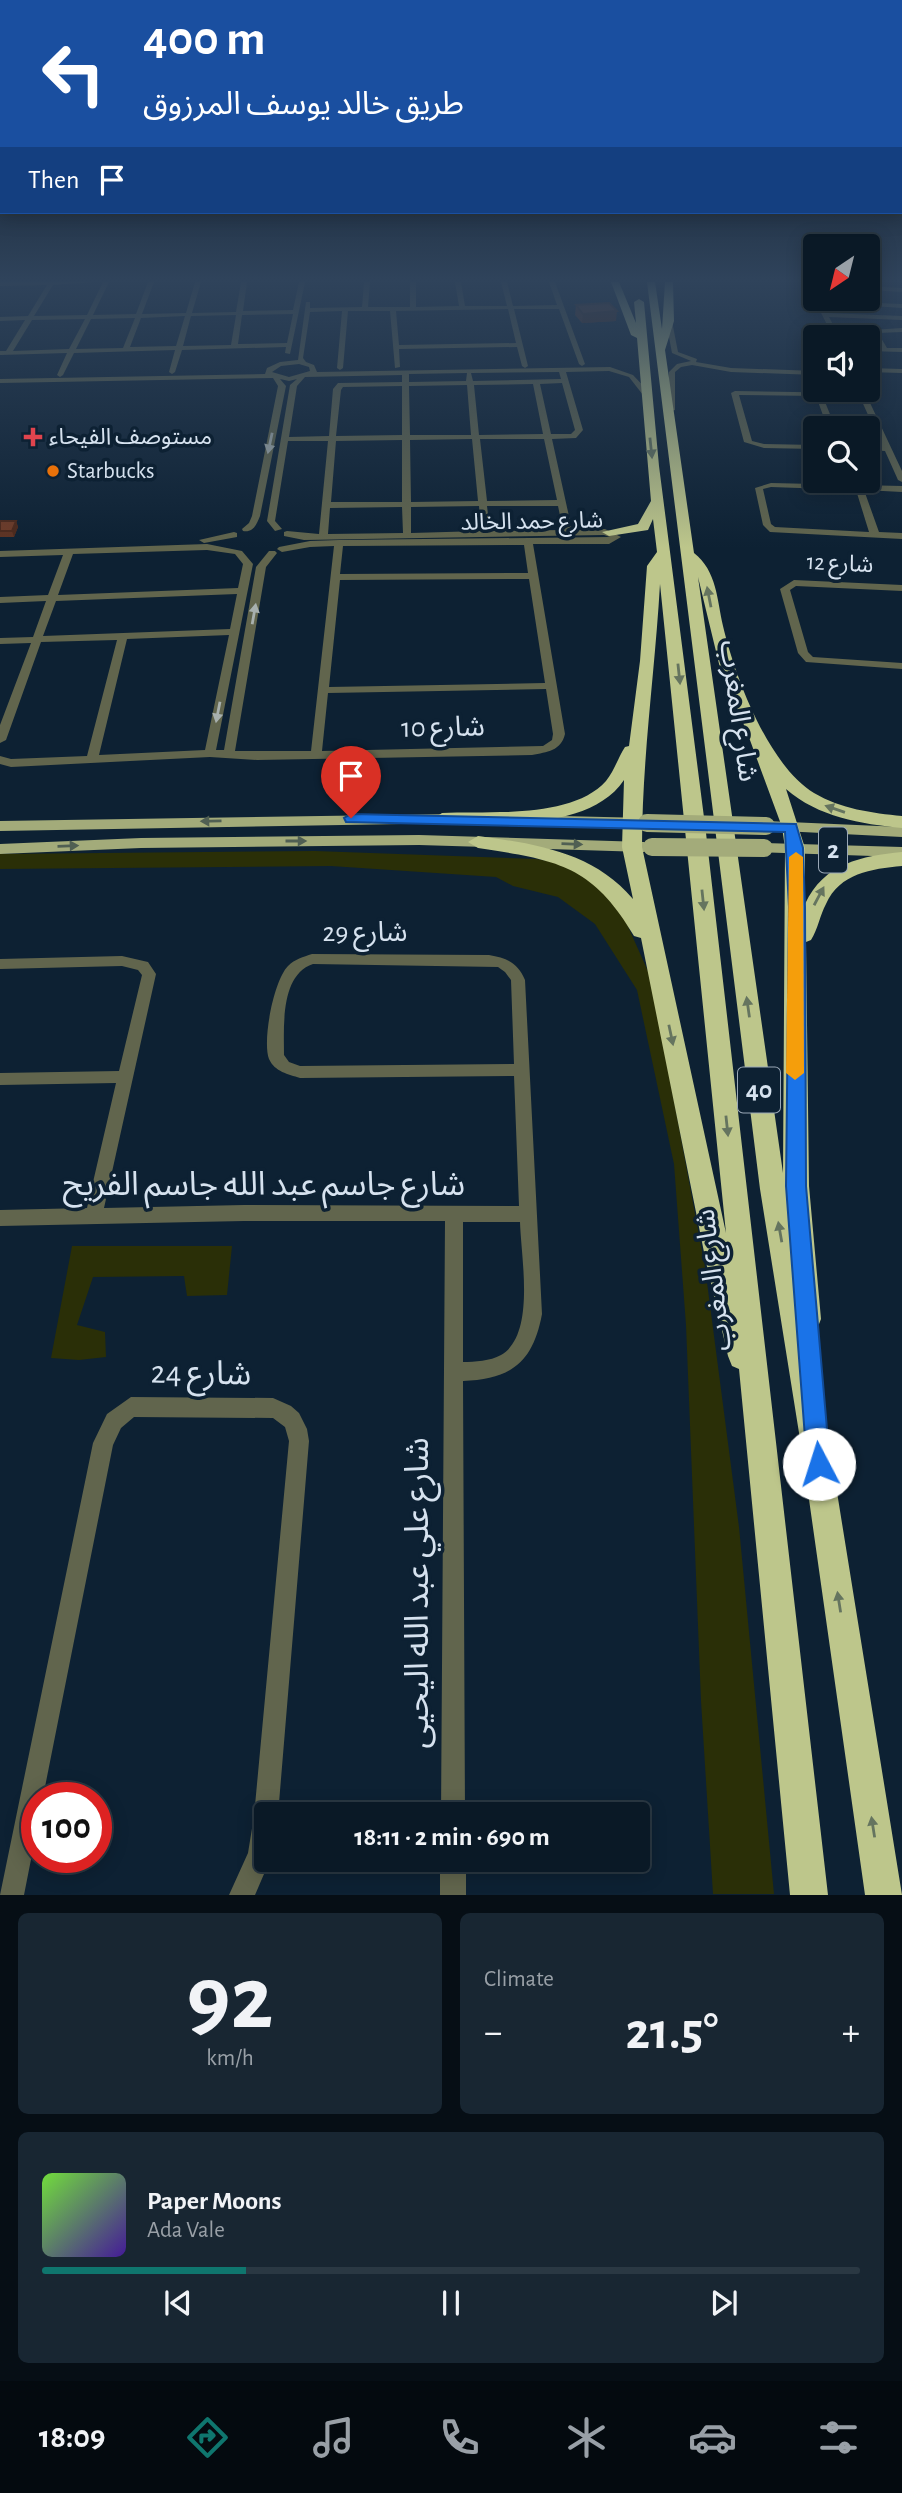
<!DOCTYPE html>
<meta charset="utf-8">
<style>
:root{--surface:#0a1926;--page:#182632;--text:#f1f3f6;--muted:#99a0a7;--line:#2a3843;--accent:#0f766e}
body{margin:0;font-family:"Alegreya Sans","Noto Sans Arabic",sans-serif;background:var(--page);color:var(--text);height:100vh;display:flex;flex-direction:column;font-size:26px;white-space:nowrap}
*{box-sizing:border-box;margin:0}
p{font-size:23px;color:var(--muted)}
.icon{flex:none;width:38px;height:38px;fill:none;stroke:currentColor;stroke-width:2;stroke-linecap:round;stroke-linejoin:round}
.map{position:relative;height:1895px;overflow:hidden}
.panel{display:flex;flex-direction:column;gap:18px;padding:18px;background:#060e15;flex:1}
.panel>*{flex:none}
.top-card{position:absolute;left:0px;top:0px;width:903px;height:214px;box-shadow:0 4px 18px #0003,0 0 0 2px var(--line);background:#1a4fa0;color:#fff;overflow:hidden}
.needle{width:46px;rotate:215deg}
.buttons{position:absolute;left:803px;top:234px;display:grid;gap:14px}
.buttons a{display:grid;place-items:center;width:77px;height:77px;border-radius:7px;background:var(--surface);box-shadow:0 4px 18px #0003,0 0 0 2px var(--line);font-size:35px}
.speed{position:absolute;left:21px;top:1782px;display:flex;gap:14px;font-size:35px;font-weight:700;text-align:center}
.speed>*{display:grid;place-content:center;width:91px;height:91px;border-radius:50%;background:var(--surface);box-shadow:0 4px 18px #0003,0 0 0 2px var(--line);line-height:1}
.speed .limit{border:10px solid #d22;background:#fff;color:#111}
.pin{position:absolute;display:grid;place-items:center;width:60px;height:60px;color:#fff;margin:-72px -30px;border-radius:50% 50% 50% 0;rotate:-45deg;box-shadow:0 0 7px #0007}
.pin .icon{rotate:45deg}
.me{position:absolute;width:77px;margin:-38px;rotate:355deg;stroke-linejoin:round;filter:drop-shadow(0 0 5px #0008)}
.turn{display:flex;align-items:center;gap:24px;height:147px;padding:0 28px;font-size:32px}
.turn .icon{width:91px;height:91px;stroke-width:2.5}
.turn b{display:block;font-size:49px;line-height:60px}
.then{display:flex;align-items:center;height:66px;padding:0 28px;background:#0003;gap:14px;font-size:26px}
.big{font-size:52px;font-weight:700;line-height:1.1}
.panel .widget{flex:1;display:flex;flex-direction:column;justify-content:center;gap:10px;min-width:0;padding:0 24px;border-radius:10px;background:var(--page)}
.panel .dial{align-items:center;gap:0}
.dial b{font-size:91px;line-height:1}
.song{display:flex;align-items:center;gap:21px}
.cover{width:84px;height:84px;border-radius:10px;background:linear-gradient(135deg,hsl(100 70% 55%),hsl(260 70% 35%))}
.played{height:7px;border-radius:4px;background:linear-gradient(90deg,var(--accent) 25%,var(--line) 25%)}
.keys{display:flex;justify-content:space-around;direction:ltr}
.heat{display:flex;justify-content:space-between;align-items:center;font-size:38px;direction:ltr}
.panel .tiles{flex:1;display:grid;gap:18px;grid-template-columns:1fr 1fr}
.widget:last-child{grid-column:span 2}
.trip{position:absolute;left:254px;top:1802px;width:396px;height:70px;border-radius:7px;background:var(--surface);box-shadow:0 4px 18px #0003,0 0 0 2px var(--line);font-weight:700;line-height:70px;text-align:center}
.menu{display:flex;height:112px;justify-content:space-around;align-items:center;background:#040a0f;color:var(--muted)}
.menu .icon{width:49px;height:49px}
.menu .on{color:var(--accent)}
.menu b{font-size:32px;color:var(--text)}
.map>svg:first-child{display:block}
</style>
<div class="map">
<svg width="902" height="1895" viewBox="0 0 902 1895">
<rect width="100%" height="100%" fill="#0d2133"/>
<g fill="#2a2f07">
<polygon points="315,851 536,859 577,866 609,884 651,978 705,1267 739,1527 774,1894 713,1894 701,1701 686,1325 674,1164 637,990 595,924 558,897 513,886 496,877 331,866 0,869 0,854"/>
<polygon points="72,1246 232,1246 227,1295 187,1296 184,1276 93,1277 77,1325 105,1332 106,1357 79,1360 51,1358"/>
</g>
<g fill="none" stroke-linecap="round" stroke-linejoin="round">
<g fill="#61654d" fill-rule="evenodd">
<path d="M0,282H94L53,285L34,316L87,315L103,282H109L93,315L136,314L148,282H154L142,314L186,313L195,282H201L192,313L236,312L241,282H247L243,311L293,310L299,282H305L290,354L285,353L286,347L182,350L175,372L172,374L169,372L175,350L74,353L63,375L60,377L57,375L67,353L0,355V351H6L25,320L0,321V317L28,316L47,285L0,286ZM293,314L287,343L238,344L242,315ZM236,315L231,345L183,346L191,316ZM185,316L176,346L130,347L141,318ZM135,318L123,348L76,349L91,319ZM85,319L69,349L13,351L32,320Z"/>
<path d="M364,282H370L368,307H410V282H416V307L459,306L455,282H461L465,306H507L501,282H507L513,306L557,305L549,282H555L585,364L582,366L579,364L559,309H514L528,366L525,368L522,366L517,347L399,349L400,367L395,368L390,311H348L343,368L340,370L337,368L342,311L310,312L303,358L306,362L314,365L317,372L610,367L633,375L650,393L643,395L629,377L609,371L566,372L583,430L576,438L552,439L572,530L605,529L621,537L609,544H533L565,734C561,751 547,752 532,755L257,760L210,757L11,767L0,764V756L11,759L87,756L117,640L41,642L6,740L0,743V725L31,643L0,644V638L33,637L46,601L0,603V597L48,595L63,555L0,557V551L207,544L242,551L253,564L216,750H224L256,567L269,551H275L277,553L266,567L235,751H311L334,546L310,547L282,552L277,549L279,547L310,541L339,540L610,537L604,535L304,540L284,536V532L287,531L319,534L328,441H288L275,521L282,529L275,531L267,521L290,385L297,379L289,381L280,379L286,386L260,516C257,524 253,533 243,531L242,529L249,523L252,516L278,386L273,378L0,383V379L265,374L267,368L280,362L298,360L306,302H310V308L362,307ZM508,309L516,343L399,345L396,311ZM299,364L309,367L310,371L289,377L272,372L281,366ZM559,372L561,379L473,381L471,373ZM467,373L466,381L409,382V374ZM402,375V382L338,383L333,389L329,436L289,437L297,386L305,377ZM562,383L575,430L571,434H551L540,384ZM533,384L543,434L479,435L474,385ZM467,385L471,435H410L409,386ZM402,386V435L336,436L341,390L343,387ZM472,439L478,501L411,502L410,440ZM480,439H544L557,500L487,501ZM402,440V502H331L336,441ZM479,506L481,531L411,533V507ZM487,506H558L563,530L490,531ZM402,507L403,533L328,534L330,508ZM524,545L528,573L340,574L343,546ZM207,550L235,554L243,564L238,588L58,595L73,554ZM529,579L545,683L329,687L340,580ZM237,594L230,629L43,636L56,601ZM229,635L205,750L99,755L127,639ZM546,689L553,734L552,740L543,746L322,751L328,693Z"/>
<polygon points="805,282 811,282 816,290 816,299 820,299 827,313 902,316 902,320 829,317 840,338 834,338"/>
<polygon points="868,286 902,288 902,292 868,290"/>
<polygon points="868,296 876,303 902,304 902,308 872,306 866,299 868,299"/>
<polygon points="669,319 672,321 678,352 697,359 696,362 731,368 816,371 816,375 731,372 692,365 681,367 675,372 675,410 668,412 669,372 677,364 691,361 672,353 666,321"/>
<polygon points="902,328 902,332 878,333 887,348 902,348 902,352 868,351 868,347 880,347 872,330"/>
<polygon points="868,368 902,369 902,373 868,372"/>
<polygon points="857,390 864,390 902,471 902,482 898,480 885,451 868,450 868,446 882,446 860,397 823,397 836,429 828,429 816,396 739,395 752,441 764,444 816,445 816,449 764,448 744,442 731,393 735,391 858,393"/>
<path d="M771,483L902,486V492L864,490L879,532L902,533V539L770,532L763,525L755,488ZM771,487L856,490L869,532L775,527L771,524L763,489Z"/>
<polygon points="234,532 237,533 237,537 204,543 199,540"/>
<polygon points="794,580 902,585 902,591 796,586 790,590 808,652 813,657 902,663 902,669 806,662 798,653 780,589"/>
<path d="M312,954L489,955C507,958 518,963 525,980L542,1314C533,1362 512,1379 463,1381L465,1815H441L445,1221H244L0,1226V1210L87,1208L116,1083L0,1085V1073L119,1071L142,975L138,970L122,966L0,969V959L122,956L148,962L156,974L104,1208L244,1205L519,1206L514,1076L300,1078C288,1074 275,1072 269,1059C262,1040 274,980 288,966C295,959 303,957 312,954ZM313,964L498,967L505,972L511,980L514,1064L300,1066L289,1062L284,1055C284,1027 280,975 313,964ZM463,1222H520C521,1258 536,1335 501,1355C490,1361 475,1362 463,1362Z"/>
<polygon points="131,1397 273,1398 291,1406 299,1413 307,1429 309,1441 278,1815 266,1815 266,1860 270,1860 255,1895 229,1895 248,1853 254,1816 289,1441 285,1427 273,1418 134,1417 121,1428 113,1445 43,1797 37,1797 37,1829 24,1895 0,1895 93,1443 107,1414"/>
<rect x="440" y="1860" width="26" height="35"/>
</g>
<g fill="#a3ab7a" fill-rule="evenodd">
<polygon points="455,814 460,815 463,819 460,823 0,831 0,821"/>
<polygon points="518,815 647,818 655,823 647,828 513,824 510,820"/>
<polygon points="766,821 902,827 902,837 760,830 758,826"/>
<polygon points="419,835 644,842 652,847 644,852 419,845 141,848 0,854 0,844 141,838"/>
<polygon points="764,843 902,847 902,857 758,852 756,848"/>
</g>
<g fill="#bdc68b" fill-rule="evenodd">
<path d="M611,282H619L636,323L634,302L639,299L644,302L659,466L706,833L828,1895H790L739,1369L732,1366L728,1356L706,1262L641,938L634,936C592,864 555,860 478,848L468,842L478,836C536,844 593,852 633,899L622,847L624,780C590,831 496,823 442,825L433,819L442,813C489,811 572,819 606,781C614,771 618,758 625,747L629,746L640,661L647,566L657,552L653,519L648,530L609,536L602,532L638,524L651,501L637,338L631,335ZM660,584L726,1233L642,847C642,759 655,672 660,584Z"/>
<path d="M647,282H655L662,329L665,282H673L674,321L665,350L694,553C717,571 717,600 723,626C735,677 768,765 814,793C841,809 872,813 902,816V828C861,824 818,817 786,789L805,848V904C824,863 862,856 902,852V866C871,869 840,873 826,904C820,915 818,929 811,940L806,942L809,1186L821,1319L817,1329L811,1331L902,1895H865L804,1464L760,1189ZM698,577L721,672L747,732L782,827L785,848L783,1173Z"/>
</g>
<g stroke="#a3ab7a" stroke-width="18">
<polyline points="647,823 766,826"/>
<polyline points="652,847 764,848"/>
</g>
</g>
<g fill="#5f3322">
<polygon points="576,305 616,321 582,323 575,315"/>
<polygon points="0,521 16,521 18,527 14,537 0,537"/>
</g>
<g fill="#4d291b">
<polygon points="617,311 616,321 582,323 583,314"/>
<polygon points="16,521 18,527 14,537 12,531"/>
</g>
<g fill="#6e3b27" stroke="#4d291b" stroke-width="2">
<polygon points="609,303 617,311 583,314 576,305"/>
<polygon points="0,521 16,521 12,531 0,531"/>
</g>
<defs><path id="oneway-solid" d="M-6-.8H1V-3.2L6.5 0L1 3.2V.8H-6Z" transform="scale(1.75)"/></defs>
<g fill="#a7b0ae">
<use href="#oneway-solid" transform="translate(270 443) rotate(102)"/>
<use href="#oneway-solid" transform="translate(254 614) rotate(-80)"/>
<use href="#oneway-solid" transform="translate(218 712) rotate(101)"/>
</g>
<g fill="#65745f">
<use href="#oneway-solid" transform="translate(651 448) rotate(84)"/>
<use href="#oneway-solid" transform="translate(709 597) rotate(-101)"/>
<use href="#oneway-solid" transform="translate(679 674) rotate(84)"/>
<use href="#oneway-solid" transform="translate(835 809) rotate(-161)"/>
<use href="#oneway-solid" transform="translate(819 896) rotate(-62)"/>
<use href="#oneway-solid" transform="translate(703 900) rotate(84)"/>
<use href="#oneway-solid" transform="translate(748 1007) rotate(-98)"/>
<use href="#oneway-solid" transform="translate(671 1035) rotate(78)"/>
<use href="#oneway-solid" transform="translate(727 1126) rotate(84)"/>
<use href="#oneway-solid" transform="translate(780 1232) rotate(-100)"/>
<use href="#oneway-solid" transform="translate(839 1602) rotate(-99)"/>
<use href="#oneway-solid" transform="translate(873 1827) rotate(-99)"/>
</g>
<g fill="#505f53">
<use href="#oneway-solid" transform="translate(211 821) rotate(179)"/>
<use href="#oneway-solid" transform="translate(296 841)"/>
<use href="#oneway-solid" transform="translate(572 844) rotate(2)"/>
<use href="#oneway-solid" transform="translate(68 846) rotate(-2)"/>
</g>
<linearGradient id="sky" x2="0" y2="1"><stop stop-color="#07121c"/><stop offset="0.51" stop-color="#2f435b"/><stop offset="1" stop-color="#2f435b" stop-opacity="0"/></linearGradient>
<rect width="902" height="548" fill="url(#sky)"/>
<polygon fill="#1a73e8" stroke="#114b97" stroke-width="2" points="351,814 796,824 803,848 805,907 806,1186 830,1464 827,1473 819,1476 810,1473 807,1464 786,1186 789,907 785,832 346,822 344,818"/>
<polygon fill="#f59e0b" points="796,852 803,857 804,1073 795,1080 786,1073 789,857"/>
<path fill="#e0444e" stroke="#0d2133" stroke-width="2.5" d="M29.5 426.5h7v7h7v7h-7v7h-7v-7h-7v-7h7z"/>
<circle fill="#e8710a" stroke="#0d2133" stroke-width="2.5" cx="53" cy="471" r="7"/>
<g text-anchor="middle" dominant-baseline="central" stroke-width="7" stroke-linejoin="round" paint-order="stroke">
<g font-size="23" fill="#d6e2ef" stroke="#0d2133" text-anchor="start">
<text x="49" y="437">مستوصف الفيحاء</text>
<text x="67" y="471">Starbucks</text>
</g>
<g font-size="23" fill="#d6e2ef" stroke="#0d2133">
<text transform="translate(532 522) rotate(-1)">شارع حمد الخالد</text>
<text transform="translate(840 564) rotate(3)">شارع 12</text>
</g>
<g fill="#0d2133" stroke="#9aa8b7" stroke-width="2">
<rect x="819" y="827.5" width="28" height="45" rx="5"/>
<rect x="738" y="1067.5" width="42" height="45" rx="5"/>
</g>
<g font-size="26" font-weight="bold" fill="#d6e2ef">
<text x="833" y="850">2</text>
<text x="759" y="1090">40</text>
</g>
<g font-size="28" fill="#d6e2ef" stroke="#0d2133">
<text transform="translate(738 711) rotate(82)">شارع المغرب</text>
<text transform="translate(443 728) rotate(-1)">شارع 10</text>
<text x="365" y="933">شارع 29</text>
<text transform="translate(714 1280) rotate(-97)">شارع المغرب</text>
</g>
<g font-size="33" fill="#d6e2ef" stroke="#0d2133">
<text x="264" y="1185">شارع جاسم عبد الله جاسم الفريح</text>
<text transform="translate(201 1374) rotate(1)">شارع 24</text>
<text transform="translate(418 1593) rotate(-90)">شارع علي عبد الله اليحيى</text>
</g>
</g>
</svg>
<div class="buttons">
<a><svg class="needle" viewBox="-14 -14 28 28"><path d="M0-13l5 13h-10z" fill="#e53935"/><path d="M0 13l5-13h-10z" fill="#99a0a7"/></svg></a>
<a><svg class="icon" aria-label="sound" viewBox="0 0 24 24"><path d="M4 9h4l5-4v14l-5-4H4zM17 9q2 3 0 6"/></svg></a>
<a><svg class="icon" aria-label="search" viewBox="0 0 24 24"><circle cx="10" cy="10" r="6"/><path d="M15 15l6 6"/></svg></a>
</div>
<div class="speed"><div class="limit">100</div></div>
<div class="pin" style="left:351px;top:818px;background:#d93025"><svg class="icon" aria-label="arrive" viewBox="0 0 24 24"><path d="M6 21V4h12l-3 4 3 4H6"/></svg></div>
<svg class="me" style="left:819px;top:1464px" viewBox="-20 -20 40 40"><circle r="19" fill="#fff"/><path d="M0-13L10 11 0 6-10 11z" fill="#1a73e8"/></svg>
<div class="trip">18:11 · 2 min · 690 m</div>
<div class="top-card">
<div class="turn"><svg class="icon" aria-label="left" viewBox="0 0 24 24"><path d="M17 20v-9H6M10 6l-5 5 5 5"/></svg><div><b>400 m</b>طريق خالد يوسف المرزوق</div></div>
<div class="then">Then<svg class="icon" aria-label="arrive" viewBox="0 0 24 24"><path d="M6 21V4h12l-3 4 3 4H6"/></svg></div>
</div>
</div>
<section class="panel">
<div class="tiles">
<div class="widget dial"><b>92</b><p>km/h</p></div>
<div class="widget"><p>Climate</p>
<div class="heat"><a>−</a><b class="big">21.5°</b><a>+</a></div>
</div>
<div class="widget">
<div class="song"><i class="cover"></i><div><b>Paper Moons</b><p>Ada Vale</p></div></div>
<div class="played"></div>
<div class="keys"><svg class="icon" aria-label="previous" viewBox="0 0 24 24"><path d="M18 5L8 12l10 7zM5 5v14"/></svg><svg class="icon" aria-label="pause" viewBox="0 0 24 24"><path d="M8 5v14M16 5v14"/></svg><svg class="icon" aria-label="next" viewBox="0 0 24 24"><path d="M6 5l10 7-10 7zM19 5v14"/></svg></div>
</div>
</div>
</section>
<nav class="menu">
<b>18:09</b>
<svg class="icon on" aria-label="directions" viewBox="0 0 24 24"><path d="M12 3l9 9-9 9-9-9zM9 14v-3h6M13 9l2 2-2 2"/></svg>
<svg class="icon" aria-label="music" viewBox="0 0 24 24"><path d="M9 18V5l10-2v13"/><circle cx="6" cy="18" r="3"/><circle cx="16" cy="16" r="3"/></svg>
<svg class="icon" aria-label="phone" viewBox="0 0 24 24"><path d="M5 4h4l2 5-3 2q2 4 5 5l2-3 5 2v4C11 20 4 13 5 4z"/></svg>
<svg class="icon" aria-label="climate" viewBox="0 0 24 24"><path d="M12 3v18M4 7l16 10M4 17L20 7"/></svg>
<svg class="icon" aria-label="car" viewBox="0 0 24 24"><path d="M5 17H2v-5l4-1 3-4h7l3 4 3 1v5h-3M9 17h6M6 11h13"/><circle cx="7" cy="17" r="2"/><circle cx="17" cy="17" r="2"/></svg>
<svg class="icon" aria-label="filters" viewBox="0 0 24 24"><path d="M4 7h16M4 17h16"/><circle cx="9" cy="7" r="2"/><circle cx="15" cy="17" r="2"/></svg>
</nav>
